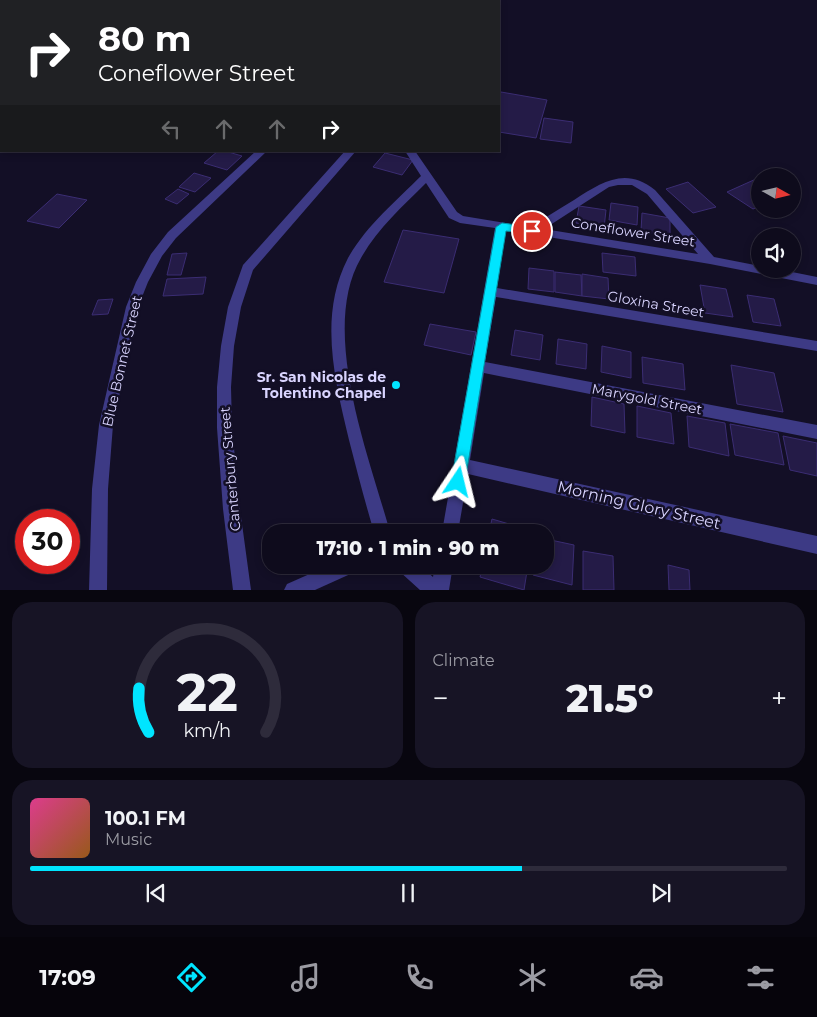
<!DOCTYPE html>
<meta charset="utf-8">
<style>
:root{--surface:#0e0b1c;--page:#171425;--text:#f1f3f6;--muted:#9b9ba3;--line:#2e2b3b;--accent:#00e5ff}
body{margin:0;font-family:Montserrat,sans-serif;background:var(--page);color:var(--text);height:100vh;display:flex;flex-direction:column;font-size:19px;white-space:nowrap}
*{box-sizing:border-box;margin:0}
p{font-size:16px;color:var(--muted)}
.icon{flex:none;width:28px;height:28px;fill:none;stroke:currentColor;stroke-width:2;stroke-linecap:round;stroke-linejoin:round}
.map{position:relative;height:590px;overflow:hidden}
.panel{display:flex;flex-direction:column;gap:12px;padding:12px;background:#08060f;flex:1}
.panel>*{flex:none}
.banner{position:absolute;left:0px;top:0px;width:500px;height:152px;box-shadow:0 2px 8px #0003,0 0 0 1px var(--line);background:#202124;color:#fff;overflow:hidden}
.needle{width:32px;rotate:98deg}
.controls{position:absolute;left:751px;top:168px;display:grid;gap:10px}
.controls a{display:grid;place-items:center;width:50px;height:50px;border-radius:50%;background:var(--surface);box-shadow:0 2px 8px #0003,0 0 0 1px var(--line);font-size:25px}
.speed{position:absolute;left:15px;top:509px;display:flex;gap:10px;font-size:25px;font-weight:700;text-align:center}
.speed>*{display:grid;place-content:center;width:65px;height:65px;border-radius:50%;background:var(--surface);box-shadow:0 2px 8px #0003,0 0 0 1px var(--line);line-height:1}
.speed .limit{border:8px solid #d22;background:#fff;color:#111}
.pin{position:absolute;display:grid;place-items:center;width:42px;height:42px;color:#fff;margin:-21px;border:2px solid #fff;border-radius:50%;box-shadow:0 1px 5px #0007}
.me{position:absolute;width:55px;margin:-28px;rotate:10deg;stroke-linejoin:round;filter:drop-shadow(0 0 4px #0008)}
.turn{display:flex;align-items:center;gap:18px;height:105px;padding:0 15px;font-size:22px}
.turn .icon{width:65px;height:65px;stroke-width:2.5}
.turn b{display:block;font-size:35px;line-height:42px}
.lanes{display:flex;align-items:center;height:48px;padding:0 15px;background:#0003;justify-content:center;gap:25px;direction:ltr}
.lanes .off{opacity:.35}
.big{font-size:38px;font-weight:800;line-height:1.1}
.panel .card{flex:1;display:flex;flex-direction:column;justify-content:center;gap:8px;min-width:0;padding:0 18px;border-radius:20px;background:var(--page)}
.panel .dial{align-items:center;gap:0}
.dial svg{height:130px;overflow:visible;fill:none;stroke:var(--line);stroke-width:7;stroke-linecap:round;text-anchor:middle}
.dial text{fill:var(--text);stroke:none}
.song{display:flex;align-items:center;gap:15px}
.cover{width:60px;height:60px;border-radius:8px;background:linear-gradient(135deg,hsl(330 70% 55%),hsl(30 70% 35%))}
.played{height:5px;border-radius:2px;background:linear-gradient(90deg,var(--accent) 65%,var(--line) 65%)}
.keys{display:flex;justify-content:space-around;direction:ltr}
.heat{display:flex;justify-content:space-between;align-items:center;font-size:28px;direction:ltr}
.panel .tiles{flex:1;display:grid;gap:12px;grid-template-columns:1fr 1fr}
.card:last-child{grid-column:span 2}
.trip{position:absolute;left:262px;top:524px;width:292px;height:50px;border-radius:20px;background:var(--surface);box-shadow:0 2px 8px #0003,0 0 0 1px var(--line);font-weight:800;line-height:50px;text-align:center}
.tab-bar{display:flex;height:80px;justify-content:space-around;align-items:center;background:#06040b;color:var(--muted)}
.tab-bar .icon{width:35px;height:35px}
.tab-bar .current{color:var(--accent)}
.tab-bar b{font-size:22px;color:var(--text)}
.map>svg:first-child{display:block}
</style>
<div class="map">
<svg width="817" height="590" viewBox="0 0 817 590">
<rect width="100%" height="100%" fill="#130f26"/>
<polygon fill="#0c2248" points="85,0 260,0 77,1"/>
<g fill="#241b47" stroke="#3b2d73">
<polygon points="501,92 547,100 536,138 499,132 499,98"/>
<polygon points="544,118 573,122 571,143 540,139"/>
<polygon points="218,151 225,151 242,156 227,170 204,163"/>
<polygon points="385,153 413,160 402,175 373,167"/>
<polygon points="194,173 211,178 195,192 179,187"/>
<polygon points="756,179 760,181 760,206 753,209 727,192"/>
<polygon points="688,182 716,207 693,213 666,189"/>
<polygon points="178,189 189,194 177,204 165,199"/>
<polygon points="57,194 87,200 59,228 27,221"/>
<polygon points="611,203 638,207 637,225 609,220"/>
<polygon points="579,206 606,210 604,228 576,223"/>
<polygon points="642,213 670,218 670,236 641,231"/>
<polygon points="403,230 459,239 444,293 384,282"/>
<polygon points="187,253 181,275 167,275 172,254"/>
<polygon points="602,253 635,257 636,276 603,272"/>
<polygon points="529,268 554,271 554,292 528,289"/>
<polygon points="555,272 581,275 582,296 555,292"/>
<polygon points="582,274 608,278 609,299 582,296"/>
<polygon points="206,277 203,294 163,296 167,279"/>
<polygon points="700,285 726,289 733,317 705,313"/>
<polygon points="747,295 774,299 781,326 753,322"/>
<polygon points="113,299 108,314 92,315 98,300"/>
<polygon points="430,324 476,332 471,355 424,345"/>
<polygon points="515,330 543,335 540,360 511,355"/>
<polygon points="558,339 587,344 586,369 556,364"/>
<polygon points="602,346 631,352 631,378 601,372"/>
<polygon points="642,357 683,364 685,390 643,383"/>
<polygon points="731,365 774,373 783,412 737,404"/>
<polygon points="592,397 624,404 625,433 591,426"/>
<polygon points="637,406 671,413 674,444 637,437"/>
<polygon points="687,416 725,423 729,456 689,447"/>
<polygon points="730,424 778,433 784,465 735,455"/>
<polygon points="783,436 817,443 817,476 790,470"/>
<polygon points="492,519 533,531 533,532 489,532"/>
<polygon points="546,539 574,545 572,585 533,575 534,565 546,565"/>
<polygon points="583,551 613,556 614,590 583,590"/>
<polygon points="483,565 528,565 524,590 480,577"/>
<polygon points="668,565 689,570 690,590 669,590"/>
</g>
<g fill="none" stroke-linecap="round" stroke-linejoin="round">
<g fill="#3d3a85" fill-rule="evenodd">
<polygon points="256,151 267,151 176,238 162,256 148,282 138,307 113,425 108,489 107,590 89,590 92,489 99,425 126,307 136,282 151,254 168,232"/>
<polygon points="345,151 356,151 253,270 241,307 234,346 231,387 232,428 240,509 251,590 233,590 223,509 217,428 217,387 221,346 228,307 243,265"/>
<path d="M405,151H415L457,212L463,216L530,227C545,218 559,209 574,200C601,183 625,166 655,190L714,257L760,266V269H777L817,277V285L710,264L506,230L497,288L817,341V351L496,297L485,362L817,425V439L484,373L470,460L817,536V554L468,474L458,532H442L495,228L460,223L449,218L426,183C403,206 377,229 361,258C319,330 369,456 390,532H374C365,502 357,471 349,440C335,381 318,316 348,258C366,226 396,201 421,176ZM618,185H632L647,194L698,254L544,229L609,187Z"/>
<polygon points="330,565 360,565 357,571 315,590 284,590 287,584"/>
<polygon points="396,565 419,565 433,577 435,565 453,565 449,590 420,590 399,571"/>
</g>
</g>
<polygon fill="#00e5ff" stroke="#0095a6" points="502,223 532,227 537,231 532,234 506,231 465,482 463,487 458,489 453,487 451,482 496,227"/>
<circle fill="#00e5ff" stroke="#130f26" stroke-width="2" cx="396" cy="385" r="5"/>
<g text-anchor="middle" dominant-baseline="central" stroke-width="5" stroke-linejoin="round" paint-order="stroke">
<g font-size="14" fill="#d9d4ff" stroke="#130f26">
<text transform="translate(633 232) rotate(9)">Coneflower Street</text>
<text transform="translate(656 304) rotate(10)">Gloxina Street</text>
<text transform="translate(122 361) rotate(-77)">Blue Bonnet Street</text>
<text transform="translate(647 399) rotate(11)">Marygold Street</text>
<text transform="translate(230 469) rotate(-95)">Canterbury Street</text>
</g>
<g font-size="14" font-weight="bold" fill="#d9d4ff" stroke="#130f26" text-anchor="end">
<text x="386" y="377">Sr. San Nicolas de<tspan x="386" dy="16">Tolentino Chapel</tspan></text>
</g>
<g font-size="16" fill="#d9d4ff" stroke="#130f26">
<text transform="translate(639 505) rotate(13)">Morning Glory Street</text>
</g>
</g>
</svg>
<div class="controls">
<a><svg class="needle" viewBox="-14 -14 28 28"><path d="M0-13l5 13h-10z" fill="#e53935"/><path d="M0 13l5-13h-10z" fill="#9b9ba3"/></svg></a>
<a><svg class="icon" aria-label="sound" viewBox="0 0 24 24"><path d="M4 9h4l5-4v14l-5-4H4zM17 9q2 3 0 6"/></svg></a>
</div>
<div class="speed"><div class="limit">30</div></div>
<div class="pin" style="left:532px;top:231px;background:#d93025"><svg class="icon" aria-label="arrive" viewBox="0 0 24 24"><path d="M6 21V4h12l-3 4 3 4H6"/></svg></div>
<svg class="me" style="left:458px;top:482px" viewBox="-20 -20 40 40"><path d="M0-17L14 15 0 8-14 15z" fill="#00e5ff" stroke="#fff" stroke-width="4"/></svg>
<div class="trip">17:10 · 1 min · 90 m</div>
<div class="banner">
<div class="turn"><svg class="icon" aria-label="right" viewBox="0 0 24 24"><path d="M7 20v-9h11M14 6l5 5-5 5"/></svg><div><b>80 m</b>Coneflower Street</div></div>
<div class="lanes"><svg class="icon off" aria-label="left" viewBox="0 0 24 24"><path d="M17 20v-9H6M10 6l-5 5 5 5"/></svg><svg class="icon off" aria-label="ahead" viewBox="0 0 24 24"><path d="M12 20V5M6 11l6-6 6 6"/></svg><svg class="icon off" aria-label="ahead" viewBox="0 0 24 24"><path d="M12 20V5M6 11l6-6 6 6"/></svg><svg class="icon" aria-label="right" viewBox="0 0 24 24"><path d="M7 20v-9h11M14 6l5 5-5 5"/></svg></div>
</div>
</div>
<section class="panel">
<div class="tiles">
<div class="card dial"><svg viewBox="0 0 100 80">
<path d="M14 69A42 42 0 1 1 86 69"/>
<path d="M14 69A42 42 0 0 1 8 42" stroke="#00e5ff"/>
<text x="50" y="56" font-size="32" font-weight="700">22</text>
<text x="50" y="72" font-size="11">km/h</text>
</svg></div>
<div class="card"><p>Climate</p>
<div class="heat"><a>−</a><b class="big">21.5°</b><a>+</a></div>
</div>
<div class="card">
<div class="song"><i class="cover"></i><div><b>100.1 FM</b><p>Music</p></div></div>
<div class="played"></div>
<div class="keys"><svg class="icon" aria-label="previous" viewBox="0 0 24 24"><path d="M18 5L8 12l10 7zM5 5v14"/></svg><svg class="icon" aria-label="pause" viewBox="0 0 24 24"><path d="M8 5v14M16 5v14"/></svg><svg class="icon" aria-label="next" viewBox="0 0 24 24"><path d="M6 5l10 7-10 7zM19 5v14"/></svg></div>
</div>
</div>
</section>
<nav class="tab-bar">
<b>17:09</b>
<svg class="icon current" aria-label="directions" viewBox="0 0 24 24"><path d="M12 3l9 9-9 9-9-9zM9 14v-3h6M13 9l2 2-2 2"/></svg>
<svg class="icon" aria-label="music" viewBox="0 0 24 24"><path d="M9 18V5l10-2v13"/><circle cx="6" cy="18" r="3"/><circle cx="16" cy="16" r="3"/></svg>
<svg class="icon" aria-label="phone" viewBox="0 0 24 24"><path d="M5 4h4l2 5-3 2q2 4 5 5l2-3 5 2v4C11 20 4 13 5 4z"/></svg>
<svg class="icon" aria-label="climate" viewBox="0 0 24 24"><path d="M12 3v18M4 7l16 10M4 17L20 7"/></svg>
<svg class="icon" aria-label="car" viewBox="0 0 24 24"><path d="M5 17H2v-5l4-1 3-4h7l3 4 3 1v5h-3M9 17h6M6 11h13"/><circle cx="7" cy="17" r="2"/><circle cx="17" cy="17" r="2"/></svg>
<svg class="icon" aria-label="filters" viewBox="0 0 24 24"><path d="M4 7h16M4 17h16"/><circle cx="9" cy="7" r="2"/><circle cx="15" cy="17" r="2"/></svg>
</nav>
